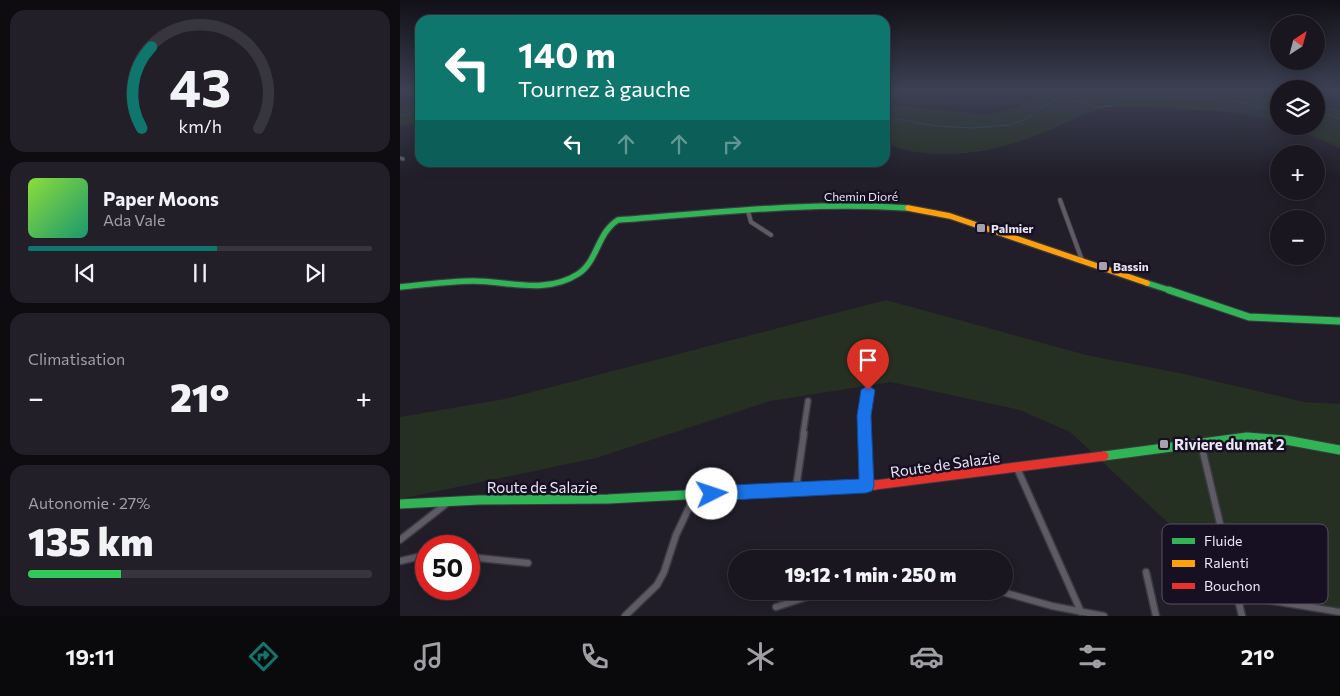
<!DOCTYPE html>
<html lang="fr">
<meta charset="utf-8">
<style>
:root{--surface:#19161f;--page:#221f28;--text:#f1f3f6;--muted:#9f9fa4;--line:#37353d;--accent:#0f766e}
body{margin:0;font-family:Commissioner,sans-serif;background:var(--page);color:var(--text);height:100vh;display:flex;flex-direction:column;font-size:19px;white-space:nowrap}
*{box-sizing:border-box;margin:0}
p{font-size:16px;color:var(--muted)}
.icon{flex:none;width:28px;height:28px;fill:none;stroke:currentColor;stroke-width:2;stroke-linecap:round;stroke-linejoin:round}
.map{position:relative;flex:1;overflow:hidden}
.panel{display:flex;flex-direction:column;gap:10px;padding:10px;background:#0e0c11;width:400px}
.panel>*{flex:none}
.guide{position:absolute;left:15px;top:15px;width:475px;height:152px;border-radius:15px;box-shadow:0 2px 12px #0003,0 0 0 1px var(--line);background:#0f766e;color:#fff;overflow:hidden}
.needle{width:32px;rotate:36deg}
.fabs{position:absolute;left:870px;top:15px;display:grid;gap:10px}
.fabs a{display:grid;place-items:center;width:55px;height:55px;border-radius:50%;background:var(--surface);box-shadow:0 2px 12px #0003,0 0 0 1px var(--line);font-size:25px}
.speed{position:absolute;left:15px;top:535px;display:flex;gap:10px;font-size:25px;font-weight:700;text-align:center}
.speed>*{display:grid;place-content:center;width:65px;height:65px;border-radius:50%;background:var(--surface);box-shadow:0 2px 12px #0003,0 0 0 1px var(--line);line-height:1}
.speed .limit{border:8px solid #d22;background:#fff;color:#111}
.pin{position:absolute;display:grid;place-items:center;width:42px;height:42px;color:#fff;margin:-51px -21px;border-radius:50% 50% 50% 0;rotate:-45deg;box-shadow:0 0 5px #0007}
.pin .icon{rotate:45deg}
.me{position:absolute;width:55px;margin:-28px;rotate:86deg;stroke-linejoin:round;filter:drop-shadow(0 0 4px #0008)}
.turn{display:flex;align-items:center;gap:18px;height:105px;padding:0 20px;font-size:22px}
.turn .icon{width:65px;height:65px;stroke-width:2.5}
.turn b{display:block;font-size:35px;line-height:42px}
.lanes{display:flex;align-items:center;height:48px;padding:0 20px;background:#0003;justify-content:center;gap:25px;direction:ltr}
.lanes .off{opacity:.35}
.big{font-size:38px;font-weight:800;line-height:1.1}
.panel .widget{flex:1;display:flex;flex-direction:column;justify-content:center;gap:8px;min-width:0;padding:0 18px;border-radius:15px;background:var(--page)}
.panel .dial{align-items:center;gap:0}
.dial svg{height:130px;overflow:visible;fill:none;stroke:var(--line);stroke-width:7;stroke-linecap:round;text-anchor:middle}
.dial text{fill:var(--text);stroke:none}
.song{display:flex;align-items:center;gap:15px}
.cover{width:60px;height:60px;border-radius:8px;background:linear-gradient(135deg,hsl(90 70% 55%),hsl(160 70% 35%))}
.played{height:5px;border-radius:2px;background:linear-gradient(90deg,var(--accent) 55%,var(--line) 55%)}
.keys{display:flex;justify-content:space-around;direction:ltr}
.heat{display:flex;justify-content:space-between;align-items:center;font-size:28px;direction:ltr}
.charge{height:8px;border-radius:4px;background:linear-gradient(90deg,#34c759 27%,var(--line) 0)}
.trip{position:absolute;left:328px;top:550px;width:285px;height:50px;border-radius:25px;background:var(--surface);box-shadow:0 2px 12px #0003,0 0 0 1px var(--line);font-weight:800;line-height:50px;text-align:center}
.tab-bar{display:flex;height:80px;justify-content:space-around;align-items:center;background:#0a090c;color:var(--muted)}
.tab-bar .icon{width:35px;height:35px}
.tab-bar .current{color:var(--accent)}
.tab-bar b{font-size:22px;color:var(--text)}
main{display:flex;flex:1;min-height:0}
.map>svg:first-child{display:block}
</style>
<main>
<section class="panel">
<div class="widget dial"><svg viewBox="0 0 100 80">
<path d="M14 69A42 42 0 1 1 86 69"/>
<path d="M14 69A42 42 0 0 1 20 19" stroke="#0f766e"/>
<text x="50" y="56" font-size="32" font-weight="700">43</text>
<text x="50" y="72" font-size="11">km/h</text>
</svg></div>
<div class="widget">
<div class="song"><i class="cover"></i><div><b>Paper Moons</b><p>Ada Vale</p></div></div>
<div class="played"></div>
<div class="keys"><svg class="icon" aria-label="previous" viewBox="0 0 24 24"><path d="M18 5L8 12l10 7zM5 5v14"/></svg><svg class="icon" aria-label="pause" viewBox="0 0 24 24"><path d="M8 5v14M16 5v14"/></svg><svg class="icon" aria-label="next" viewBox="0 0 24 24"><path d="M6 5l10 7-10 7zM19 5v14"/></svg></div>
</div>
<div class="widget"><p>Climatisation</p>
<div class="heat"><a>−</a><b class="big">21°</b><a>+</a></div>
</div>
<div class="widget"><p>Autonomie · 27%</p><b class="big">135 km</b><div class="charge"></div></div>
</section>
<div class="map">
<svg width="940" height="616" viewBox="0 0 940 616">
<rect width="100%" height="100%" fill="#211e29"/>
<g fill="#253022">
<path d="M650,91H812L879,98V123C847,111 814,111 781,109C755,108 731,104 705,108C684,112 664,124 645,132C595,153 536,163 485,144V104L588,115L618,107L639,92Z"/>
<polygon points="916,104 940,110 940,148 889,126 916,126"/>
<polygon points="9,107 20,107 20,122 0,126 0,110"/>
<polygon points="486,300 686,355 784,374 904,402 940,404 940,615 817,568 670,432 620,410 491,382 370,401 196,458 0,499 0,417 105,399"/>
</g>
<g fill="none" stroke-linecap="round" stroke-linejoin="round">
<g stroke="#26455c" stroke-width="1">
<polyline points="916,112 940,118"/>
<polyline points="0,116 20,112"/>
<polyline points="485,117 536,126 573,128 608,125 623,120 656,99 673,100 698,107 716,105 717,99 721,97 816,97 879,111"/>
</g>
<g stroke="#3b3942" stroke-width="5">
<polyline id="street-far3" points="0,158 3,159"/>
</g>
<g stroke="#3b3942" stroke-width="5.5">
<g id="street-far2">
<polyline points="660,200 682,260"/>
<polyline points="348,211 351,222 371,235"/>
</g>
</g>
<g stroke="#3b3942" stroke-width="8">
<g id="street-far1">
<polyline points="403,434 408,401"/>
<polyline points="465,434 464,416 468,390"/>
</g>
</g>
<g stroke="#3b3942" stroke-width="9">
<g id="street">
<polyline points="464,433 466,486"/>
<polyline points="801,444 842,616"/>
<polyline points="617,468 681,612"/>
<polyline points="396,488 404,433"/>
<polyline points="0,540 46,504"/>
<polyline points="69,557 128,563"/>
<polyline points="0,561 26,555"/>
<polyline points="746,572 756,616"/>
<polyline points="599,591 652,606 704,616"/>
<polyline points="837,595 940,612"/>
<polyline points="376,607 425,591"/>
<polyline points="225,616 257,585 264,572 276,535 295,495"/>
</g>
</g>
<g stroke="#3b3942" stroke-width="8">
<g id="fast-far2">
<polyline points="747,283 772,291"/>
<path d="M0,287C24,285 48,281 73,281C108,281 145,295 178,274C198,261 197,233 218,220C314,213 412,201 508,208"/>
</g>
</g>
<g stroke="#3b3942" stroke-width="9">
<polyline id="fast-far1" points="769,290 849,317 940,321"/>
</g>
<g stroke="#3b3942" stroke-width="11">
<g id="fast">
<polyline points="704,456 847,437 886,440 940,450"/>
<polyline points="0,504 79,500 208,499 475,485"/>
</g>
</g>
<g stroke="#3b3942" stroke-width="8">
<polyline id="slow" points="508,208 550,216 747,283"/>
</g>
<g stroke="#3b3942" stroke-width="11">
<polyline id="jam" points="475,485 704,456"/>
</g>
<use href="#street-far3" stroke="#5e5b64" stroke-width="3"/>
<use href="#street-far2" stroke="#5e5b64" stroke-width="4"/>
<use href="#street-far1" stroke="#5e5b64" stroke-width="5"/>
<use href="#street" stroke="#5e5b64" stroke-width="6"/>
<use href="#fast-far2" stroke="#30b455" stroke-width="5.5"/>
<use href="#fast-far1" stroke="#30b455" stroke-width="7"/>
<use href="#fast" stroke="#30b455" stroke-width="9"/>
<use href="#slow" stroke="#ff9f0a" stroke-width="5.5"/>
<use href="#jam" stroke="#e5322d" stroke-width="9"/>
</g>
<linearGradient id="sky" x2="0" y2="1"><stop stop-color="#121017"/><stop offset="0.51" stop-color="#3d4154"/><stop offset="1" stop-color="#3d4154" stop-opacity="0"/></linearGradient>
<rect width="940" height="177" fill="url(#sky)"/>
<polygon fill="#1a73e8" stroke="#114b97" points="468,385 475,390 471,416 474,486 472,491 466,493 312,501 306,499 304,494 306,489 312,486 459,479 457,416 461,390"/>
<g fill="#a4a0ad" stroke="#171023" stroke-width="2">
<rect x="576" y="223" width="10" height="10" rx="2.5"/>
<rect x="698" y="261" width="10" height="10" rx="2.5"/>
<rect x="759" y="439" width="10" height="10" rx="2.5"/>
</g>
<g text-anchor="middle" dominant-baseline="central" stroke-width="5" stroke-linejoin="round" paint-order="stroke">
<g font-size="12" fill="#eae6f4" stroke="#171023">
<text x="461" y="196">Chemin Dioré</text>
</g>
<g font-size="12" font-weight="bold" fill="#eae6f4" stroke="#171023" text-anchor="start">
<text x="591" y="228">Palmier</text>
<text x="713" y="266">Bassin</text>
</g>
<g font-size="15" font-weight="bold" fill="#eae6f4" stroke="#171023" text-anchor="start">
<text x="774" y="444">Riviere du mat 2</text>
</g>
<g font-size="15" fill="#eae6f4" stroke="#171023">
<text transform="translate(545 464) rotate(-8)">Route de Salazie</text>
<text x="142" y="487">Route de Salazie</text>
</g>
</g>
<rect x="762" y="524" width="166" height="80" rx="8" fill="#171023" stroke="#565062" stroke-width="1"/>
<rect x="772" y="538" width="23" height="6" fill="#30b455"/>
<rect x="772" y="560" width="23" height="7" fill="#ff9f0a"/>
<rect x="772" y="583" width="23" height="6" fill="#e5322d"/>
<g font-size="14" fill="#eae6f4">
<text x="804" y="546">Fluide</text>
<text x="804" y="568">Ralenti</text>
<text x="804" y="591">Bouchon</text>
</g>
</svg>
<div class="fabs">
<a><svg class="needle" viewBox="-14 -14 28 28"><path d="M0-13l5 13h-10z" fill="#e53935"/><path d="M0 13l5-13h-10z" fill="#9f9fa4"/></svg></a>
<a><svg class="icon" aria-label="layers" viewBox="0 0 24 24"><path d="M12 4l9 5-9 5-9-5zM3 14l9 5 9-5"/></svg></a>
<a>+</a>
<a>−</a>
</div>
<div class="speed"><div class="limit">50</div></div>
<div class="pin" style="left:468px;top:390px;background:#d93025"><svg class="icon" aria-label="arrive" viewBox="0 0 24 24"><path d="M6 21V4h12l-3 4 3 4H6"/></svg></div>
<svg class="me" style="left:312px;top:494px" viewBox="-20 -20 40 40"><circle r="19" fill="#fff"/><path d="M0-13L10 11 0 6-10 11z" fill="#1a73e8"/></svg>
<div class="trip">19:12 · 1 min · 250 m</div>
<div class="guide">
<div class="turn"><svg class="icon" aria-label="left" viewBox="0 0 24 24"><path d="M17 20v-9H6M10 6l-5 5 5 5"/></svg><div><b>140 m</b>Tournez à gauche</div></div>
<div class="lanes"><svg class="icon" aria-label="left" viewBox="0 0 24 24"><path d="M17 20v-9H6M10 6l-5 5 5 5"/></svg><svg class="icon off" aria-label="ahead" viewBox="0 0 24 24"><path d="M12 20V5M6 11l6-6 6 6"/></svg><svg class="icon off" aria-label="ahead" viewBox="0 0 24 24"><path d="M12 20V5M6 11l6-6 6 6"/></svg><svg class="icon off" aria-label="right" viewBox="0 0 24 24"><path d="M7 20v-9h11M14 6l5 5-5 5"/></svg></div>
</div>
</div>
</main>
<nav class="tab-bar">
<b>19:11</b>
<svg class="icon current" aria-label="directions" viewBox="0 0 24 24"><path d="M12 3l9 9-9 9-9-9zM9 14v-3h6M13 9l2 2-2 2"/></svg>
<svg class="icon" aria-label="music" viewBox="0 0 24 24"><path d="M9 18V5l10-2v13"/><circle cx="6" cy="18" r="3"/><circle cx="16" cy="16" r="3"/></svg>
<svg class="icon" aria-label="phone" viewBox="0 0 24 24"><path d="M5 4h4l2 5-3 2q2 4 5 5l2-3 5 2v4C11 20 4 13 5 4z"/></svg>
<svg class="icon" aria-label="climate" viewBox="0 0 24 24"><path d="M12 3v18M4 7l16 10M4 17L20 7"/></svg>
<svg class="icon" aria-label="car" viewBox="0 0 24 24"><path d="M5 17H2v-5l4-1 3-4h7l3 4 3 1v5h-3M9 17h6M6 11h13"/><circle cx="7" cy="17" r="2"/><circle cx="17" cy="17" r="2"/></svg>
<svg class="icon" aria-label="filters" viewBox="0 0 24 24"><path d="M4 7h16M4 17h16"/><circle cx="9" cy="7" r="2"/><circle cx="15" cy="17" r="2"/></svg>
<b>21°</b>
</nav>
